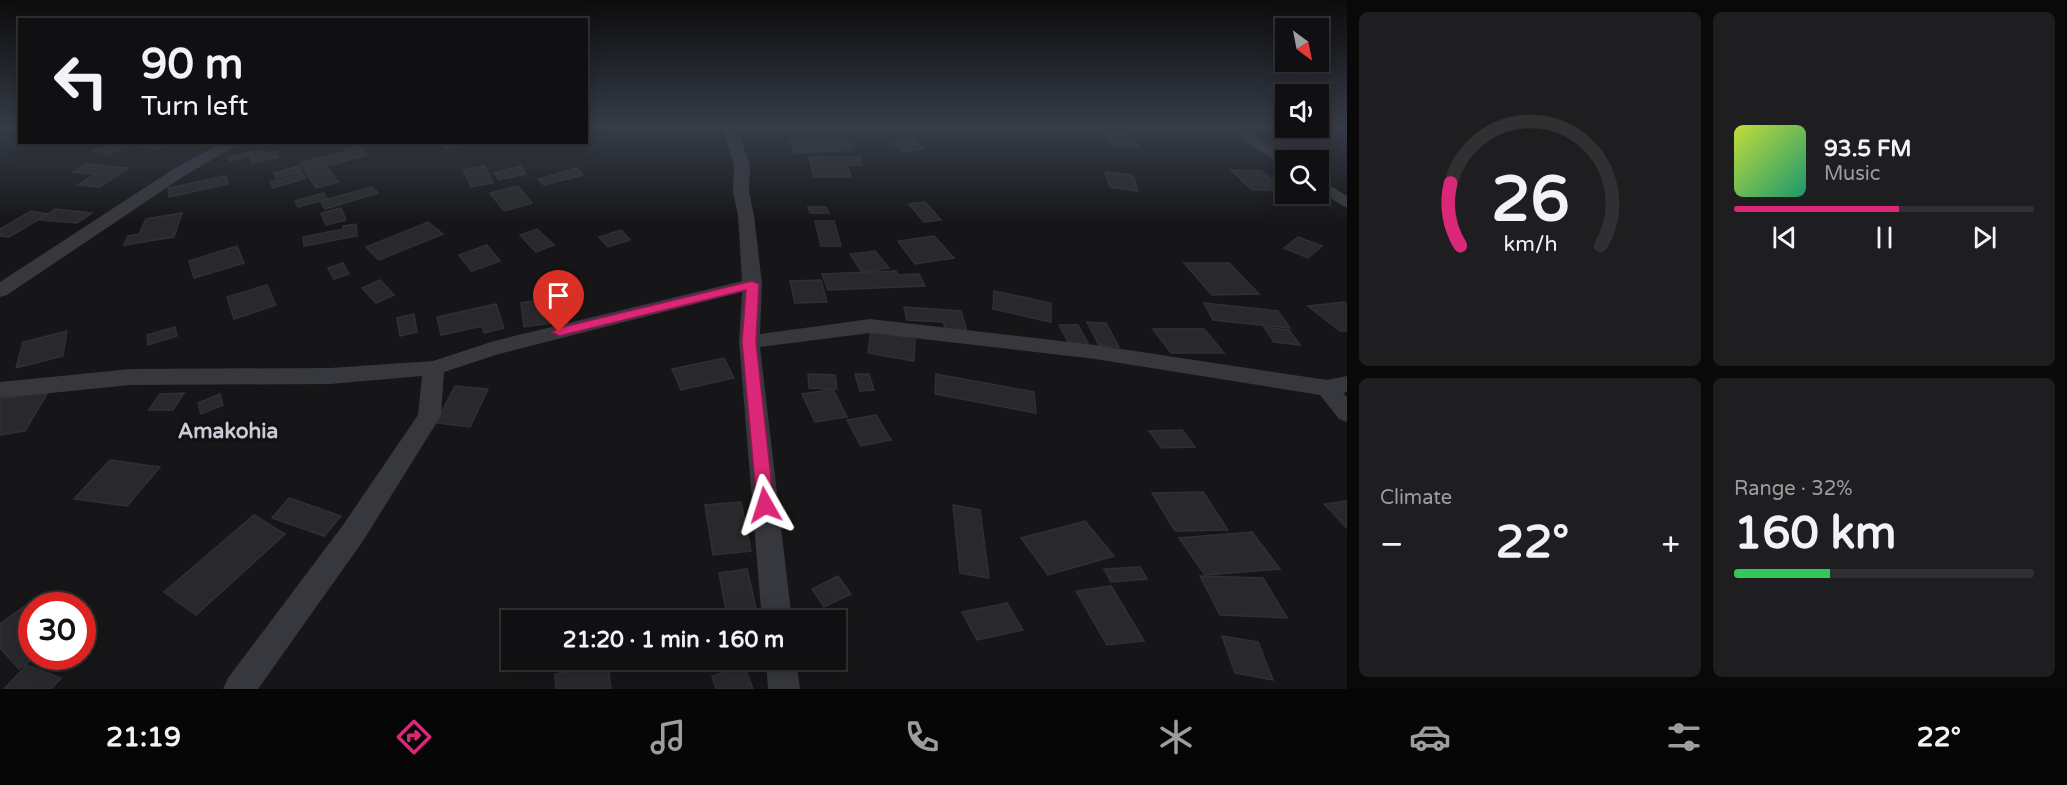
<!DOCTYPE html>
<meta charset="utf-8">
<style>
:root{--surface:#101012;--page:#1e1e20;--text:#f1f3f6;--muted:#9c9d9f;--line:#303032;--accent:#db2777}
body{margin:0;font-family:"Varela Round",sans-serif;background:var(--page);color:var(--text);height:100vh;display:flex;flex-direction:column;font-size:22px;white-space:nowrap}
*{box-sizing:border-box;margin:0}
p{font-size:20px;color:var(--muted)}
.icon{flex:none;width:33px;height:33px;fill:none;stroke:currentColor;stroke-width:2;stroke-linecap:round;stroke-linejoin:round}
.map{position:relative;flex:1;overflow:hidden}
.panel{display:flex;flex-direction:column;gap:12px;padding:12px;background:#09090a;width:720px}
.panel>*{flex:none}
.banner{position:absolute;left:18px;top:18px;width:570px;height:126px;border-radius:0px;box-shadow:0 3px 15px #0003,0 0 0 2px var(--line);background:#101012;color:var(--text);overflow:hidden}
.needle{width:39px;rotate:148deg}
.controls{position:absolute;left:1275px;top:18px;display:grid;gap:12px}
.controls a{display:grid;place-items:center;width:54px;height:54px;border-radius:0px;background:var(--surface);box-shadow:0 3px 15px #0003,0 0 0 2px var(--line);font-size:30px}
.speed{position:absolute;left:18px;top:592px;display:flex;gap:12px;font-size:30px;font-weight:700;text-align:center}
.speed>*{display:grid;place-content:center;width:78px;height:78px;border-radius:50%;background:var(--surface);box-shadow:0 3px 15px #0003,0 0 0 2px var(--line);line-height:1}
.speed .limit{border:9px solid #d22;background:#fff;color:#111}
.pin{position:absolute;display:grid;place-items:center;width:51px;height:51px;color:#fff;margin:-62px -26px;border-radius:50% 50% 50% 0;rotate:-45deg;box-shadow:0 0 6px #0007}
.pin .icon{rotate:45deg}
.me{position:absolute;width:66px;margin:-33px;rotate:354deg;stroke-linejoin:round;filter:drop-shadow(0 0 4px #0008)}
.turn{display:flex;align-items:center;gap:21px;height:126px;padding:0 24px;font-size:27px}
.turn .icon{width:78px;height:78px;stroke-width:2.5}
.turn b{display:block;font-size:42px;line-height:51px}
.big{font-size:45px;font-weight:800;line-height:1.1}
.panel .tile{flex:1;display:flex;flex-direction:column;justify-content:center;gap:9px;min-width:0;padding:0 21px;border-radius:9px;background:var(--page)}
.panel .dial{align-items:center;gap:0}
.dial svg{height:156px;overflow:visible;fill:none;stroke:var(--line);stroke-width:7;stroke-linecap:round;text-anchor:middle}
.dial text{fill:var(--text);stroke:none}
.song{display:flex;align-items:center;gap:18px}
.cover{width:72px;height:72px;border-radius:9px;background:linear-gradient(135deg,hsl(70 70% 55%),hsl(160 70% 35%))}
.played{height:6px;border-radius:3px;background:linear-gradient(90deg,var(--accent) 55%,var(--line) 55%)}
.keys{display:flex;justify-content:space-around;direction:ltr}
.heat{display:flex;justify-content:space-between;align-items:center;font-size:33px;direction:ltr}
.charge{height:9px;border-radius:4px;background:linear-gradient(90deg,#34c759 32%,var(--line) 0)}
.panel .tiles{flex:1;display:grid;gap:12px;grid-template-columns:repeat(2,1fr)}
.trip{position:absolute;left:501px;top:610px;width:345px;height:60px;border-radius:0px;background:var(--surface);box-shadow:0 3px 15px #0003,0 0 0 2px var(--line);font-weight:800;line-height:60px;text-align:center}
.menu{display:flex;height:96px;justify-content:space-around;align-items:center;background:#060607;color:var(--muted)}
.menu .icon{width:42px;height:42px}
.menu .selected{color:var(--accent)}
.menu b{font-size:27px;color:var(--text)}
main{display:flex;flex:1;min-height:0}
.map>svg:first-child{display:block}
</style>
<main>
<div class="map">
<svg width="1347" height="689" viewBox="0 0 1347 689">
<rect width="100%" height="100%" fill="#161618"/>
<g fill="#29292c" stroke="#303034" stroke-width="1.5">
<polygon points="1096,128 1121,128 1139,147 1112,146"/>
<polygon points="845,137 853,150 795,153 789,140"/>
<polygon points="912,139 924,149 902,152 891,142"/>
<polygon points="113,142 132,144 106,155 94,151"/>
<polygon points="134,142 170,142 158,149 130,145"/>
<polygon points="440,142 461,142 463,145 445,149"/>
<polygon points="359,145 367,155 326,166 338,182 316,188 300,163 347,151 345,149"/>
<polygon points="261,150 262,153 229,161 228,157"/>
<polygon points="276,151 279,157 252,163 250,156"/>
<polygon points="809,157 860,157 862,165 847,165 851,177 814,177"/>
<polygon points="86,164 128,168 100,187 78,185 95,174 73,172"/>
<polygon points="299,166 302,172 276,178 274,173"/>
<polygon points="485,166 493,183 471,187 463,170"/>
<polygon points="521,166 526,174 499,180 494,173"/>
<polygon points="577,168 583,175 544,185 538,179"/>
<polygon points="1231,170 1262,171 1284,190 1252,190"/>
<polygon points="1105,172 1133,175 1138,191 1110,187"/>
<polygon points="303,174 306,178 273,188 270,182"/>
<polygon points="226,176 228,184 169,197 168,188"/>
<polygon points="518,186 532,203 504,211 490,193"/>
<polygon points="372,187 378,193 325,209 321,201"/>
<polygon points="324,193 327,199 298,207 295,201"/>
<polygon points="925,202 941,220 924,222 909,204"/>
<polygon points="808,207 826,207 829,213 810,213"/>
<polygon points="341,208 346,220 326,225 321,213"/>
<polygon points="55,209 92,213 77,223 40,220"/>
<polygon points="31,211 48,214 9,237 0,236 0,229"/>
<polygon points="182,213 174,237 124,245 128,236 139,234 146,219"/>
<polygon points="815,221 834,221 841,246 821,246"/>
<polygon points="428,222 443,234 379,260 366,247"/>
<polygon points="356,224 357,236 304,246 303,237 343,229 343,226"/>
<polygon points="537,229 554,245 536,252 520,235"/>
<polygon points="621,230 630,240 608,247 599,237"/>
<polygon points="934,236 954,258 915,264 898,241"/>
<polygon points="1298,237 1322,246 1308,258 1284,248"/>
<polygon points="487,245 500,261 472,271 459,255"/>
<polygon points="237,246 244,263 194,278 189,261"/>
<polygon points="875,251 889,268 862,272 850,254"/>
<polygon points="343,263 349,274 334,279 328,268"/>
<polygon points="1184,263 1229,263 1259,294 1212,295"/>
<polygon points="896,271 898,275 919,274 925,286 828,290 822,274"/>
<polygon points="380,280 394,295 376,303 362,288"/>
<polygon points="821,280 827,302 795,303 790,281"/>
<polygon points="267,285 276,305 234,319 227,297"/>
<polygon points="994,291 1051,303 1051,322 993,309"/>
<polygon points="561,297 565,321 524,327 521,303"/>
<polygon points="1344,302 1347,304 1347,331 1340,331 1308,306"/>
<polygon points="1204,303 1278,311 1290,328 1213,320"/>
<polygon points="496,304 504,328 484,333 482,326 441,335 437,317"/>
<polygon points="904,307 961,311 967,332 946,331 943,322 907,320"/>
<polygon points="414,314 417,332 400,336 397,318"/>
<polygon points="1087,322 1106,323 1119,347 1099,345"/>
<polygon points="1059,325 1078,325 1090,347 1071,347"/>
<polygon points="175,327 177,336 148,345 147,335"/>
<polygon points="1264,327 1289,330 1300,345 1274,342"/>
<polygon points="871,329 915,336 914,361 868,353"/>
<polygon points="1153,329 1204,329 1224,353 1171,353"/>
<polygon points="67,331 63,356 16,368 23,342"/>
<polygon points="724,358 734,378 681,390 672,369"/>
<polygon points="808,374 835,375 837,389 809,388"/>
<polygon points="855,374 869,374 874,390 860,391"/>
<polygon points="936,374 1034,392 1036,413 935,394"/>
<polygon points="455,386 488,389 470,427 436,423"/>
<polygon points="833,389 847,417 815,422 802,394"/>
<polygon points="48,392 25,431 0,435 0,399"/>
<polygon points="184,393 173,410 149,410 160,394"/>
<polygon points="220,394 223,405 201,414 198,403"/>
<polygon points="876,415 891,440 861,446 847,420"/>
<polygon points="1182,430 1195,447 1162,448 1149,431"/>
<polygon points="110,460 160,467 127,506 74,499"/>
<polygon points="1203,492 1228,530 1175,531 1152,493"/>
<polygon points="289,498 341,516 324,536 272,518"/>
<polygon points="1347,501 1347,528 1324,504"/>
<polygon points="741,502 751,551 713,555 705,505"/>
<polygon points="953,505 980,510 989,578 960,573"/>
<polygon points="254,515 285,534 196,615 164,592"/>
<polygon points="1085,521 1114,556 1048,575 1021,538"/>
<polygon points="1252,532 1280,569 1205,575 1179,538"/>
<polygon points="1140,567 1147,579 1111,582 1104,569"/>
<polygon points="747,569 759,621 728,621 719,573"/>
<polygon points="838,576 851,594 824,607 812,589"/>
<polygon points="1200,576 1263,578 1287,618 1220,615"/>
<polygon points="1111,586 1144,641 1107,645 1076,591"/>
<polygon points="1007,603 1023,630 977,640 962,612"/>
<polygon points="26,605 32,611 32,657 35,657 19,669 0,648 0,624"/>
<polygon points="1222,636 1258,642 1273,680 1235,673"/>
<polygon points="608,664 611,689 556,689 555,674"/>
<polygon points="27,665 61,678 51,689 4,689"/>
<polygon points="744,666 753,689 716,689 712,676"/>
</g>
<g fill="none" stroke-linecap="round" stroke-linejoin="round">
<g fill="#37383d" fill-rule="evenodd">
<polygon points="722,126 736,126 750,165 749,192 754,215 762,284 760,334 870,319 1095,345 1327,380 1347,376 1347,392 1343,393 1347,397 1347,422 1339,419 1320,395 1095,359 870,333 760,347 792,621 762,621 739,342 742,292 499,354 444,372 441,416 437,422 363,541 258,689 223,689 228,678 343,525 418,415 422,376 330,384 131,385 0,398 0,382 131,369 330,368 433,361 494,341 742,281 738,215 733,192 734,165"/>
<polygon points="1222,126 1239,126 1293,160 1286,160 1286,166 1281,165"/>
<polygon points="223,142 242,142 184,176 7,295 0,297 0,282 172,170"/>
<polygon points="1318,178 1347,196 1347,208 1318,191"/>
<polygon points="766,660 796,660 800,689 768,689"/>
</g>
</g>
<linearGradient id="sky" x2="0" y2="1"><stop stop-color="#0c0c0d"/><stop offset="0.57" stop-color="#363c48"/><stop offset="1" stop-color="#363c48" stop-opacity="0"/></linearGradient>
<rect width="1347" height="223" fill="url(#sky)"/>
<polygon fill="#db2777" stroke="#8e194d" stroke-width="1.5" points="752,281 759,284 756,342 774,505 771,510 765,512 759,510 757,505 742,342 746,290 559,336 552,332 559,328"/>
<g text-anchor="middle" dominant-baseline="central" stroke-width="6" stroke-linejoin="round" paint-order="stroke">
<g font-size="21" font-weight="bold" fill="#c9ccd4" stroke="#111113">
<text x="228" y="431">Amakohia</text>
</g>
</g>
</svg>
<div class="controls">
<a><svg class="needle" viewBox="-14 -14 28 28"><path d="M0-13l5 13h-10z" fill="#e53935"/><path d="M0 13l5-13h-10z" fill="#9c9d9f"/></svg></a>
<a><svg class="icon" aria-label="sound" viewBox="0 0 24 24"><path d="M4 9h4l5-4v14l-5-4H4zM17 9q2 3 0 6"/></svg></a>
<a><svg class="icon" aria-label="search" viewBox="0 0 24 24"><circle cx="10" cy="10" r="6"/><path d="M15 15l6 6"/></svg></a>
</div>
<div class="speed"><div class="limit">30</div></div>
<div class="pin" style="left:559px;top:332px;background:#d93025"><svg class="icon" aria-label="arrive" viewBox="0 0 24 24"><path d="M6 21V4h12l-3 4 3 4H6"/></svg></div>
<svg class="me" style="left:765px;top:505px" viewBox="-20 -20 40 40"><path d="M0-17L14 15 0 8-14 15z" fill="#db2777" stroke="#fff" stroke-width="4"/></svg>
<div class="trip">21:20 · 1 min · 160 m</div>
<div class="banner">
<div class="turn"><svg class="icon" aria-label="left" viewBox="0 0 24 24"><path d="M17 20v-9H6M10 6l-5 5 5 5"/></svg><div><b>90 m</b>Turn left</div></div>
</div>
</div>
<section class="panel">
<div class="tiles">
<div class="tile dial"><svg viewBox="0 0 100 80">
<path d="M14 69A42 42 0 1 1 86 69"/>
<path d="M14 69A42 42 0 0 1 9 37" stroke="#db2777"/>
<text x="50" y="56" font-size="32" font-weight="700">26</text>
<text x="50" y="72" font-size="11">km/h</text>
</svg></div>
<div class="tile">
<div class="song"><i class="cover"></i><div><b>93.5 FM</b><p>Music</p></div></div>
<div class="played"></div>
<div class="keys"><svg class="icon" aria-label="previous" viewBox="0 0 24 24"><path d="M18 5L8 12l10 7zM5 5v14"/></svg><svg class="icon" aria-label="pause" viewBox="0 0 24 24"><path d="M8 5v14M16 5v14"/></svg><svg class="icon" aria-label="next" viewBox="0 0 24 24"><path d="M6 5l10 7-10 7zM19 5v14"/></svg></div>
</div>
<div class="tile"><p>Climate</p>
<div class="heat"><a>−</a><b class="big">22°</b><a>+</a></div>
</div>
<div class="tile"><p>Range · 32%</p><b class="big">160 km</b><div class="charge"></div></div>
</div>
</section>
</main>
<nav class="menu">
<b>21:19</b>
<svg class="icon selected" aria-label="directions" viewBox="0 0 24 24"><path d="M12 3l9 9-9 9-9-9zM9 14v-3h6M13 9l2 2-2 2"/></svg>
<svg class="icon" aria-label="music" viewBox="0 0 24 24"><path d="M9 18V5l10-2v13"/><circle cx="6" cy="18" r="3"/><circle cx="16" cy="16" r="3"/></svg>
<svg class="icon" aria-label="phone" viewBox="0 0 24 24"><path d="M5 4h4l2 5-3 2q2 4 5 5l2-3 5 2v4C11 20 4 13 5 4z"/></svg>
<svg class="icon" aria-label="climate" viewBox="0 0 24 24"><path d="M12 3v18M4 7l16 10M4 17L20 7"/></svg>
<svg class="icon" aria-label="car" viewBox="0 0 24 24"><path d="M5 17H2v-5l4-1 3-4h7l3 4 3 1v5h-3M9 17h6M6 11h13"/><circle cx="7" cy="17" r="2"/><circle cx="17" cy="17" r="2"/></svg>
<svg class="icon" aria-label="filters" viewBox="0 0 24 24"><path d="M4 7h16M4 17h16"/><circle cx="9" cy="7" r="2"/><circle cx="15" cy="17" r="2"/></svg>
<b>22°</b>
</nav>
